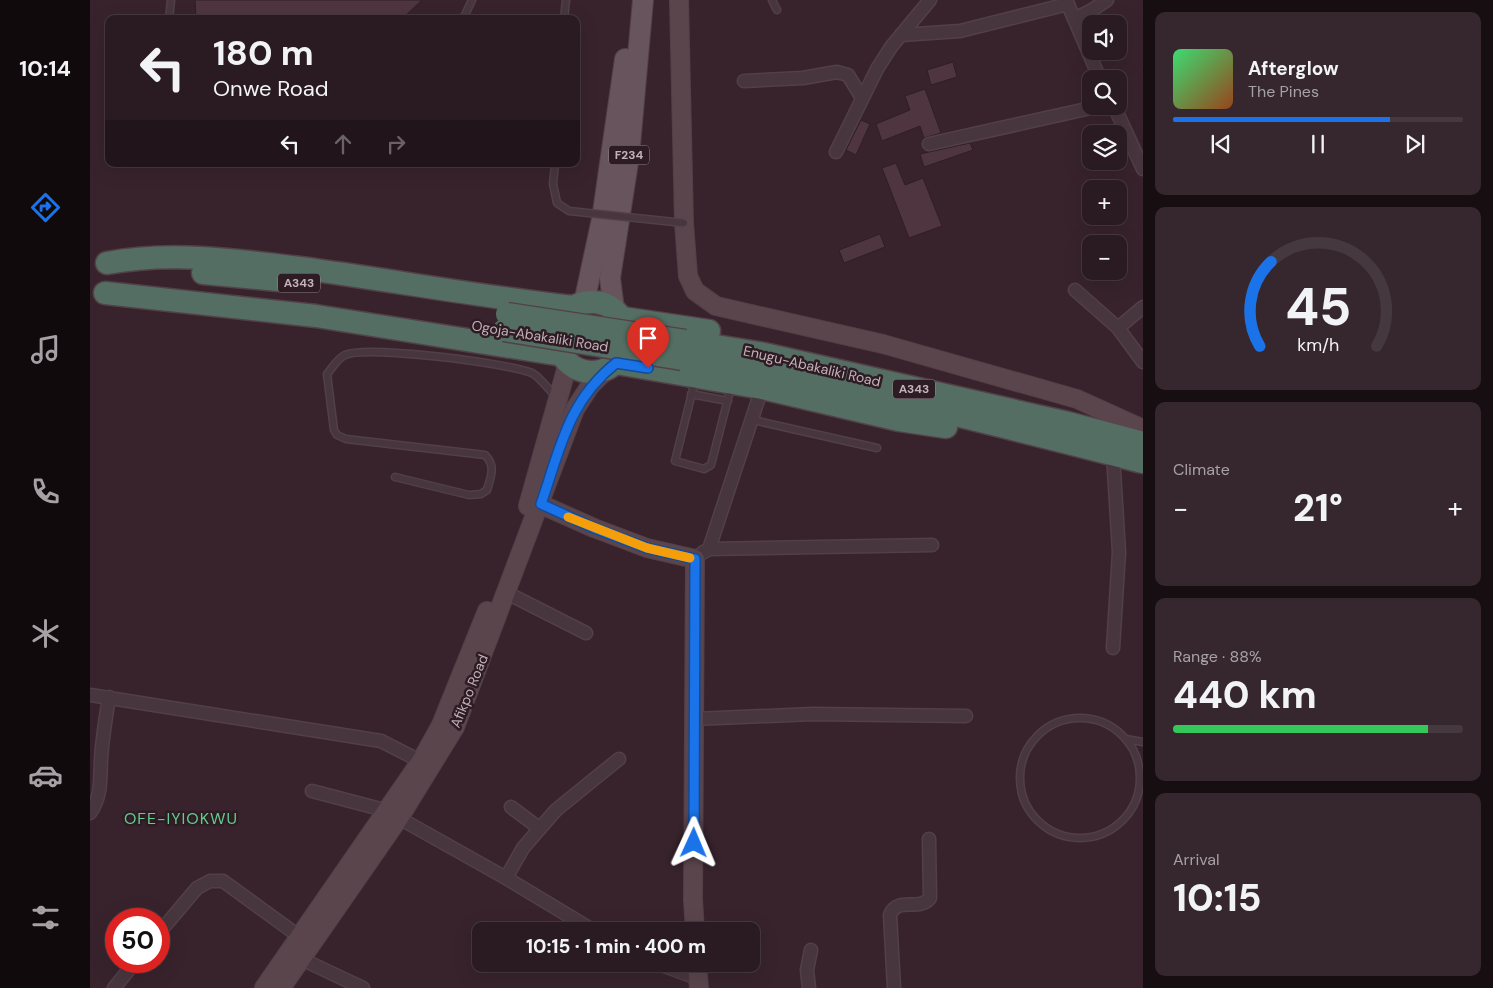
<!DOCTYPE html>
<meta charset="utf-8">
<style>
:root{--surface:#2a1a21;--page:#36272e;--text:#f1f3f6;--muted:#a5a1a5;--line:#46383f;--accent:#1a73e8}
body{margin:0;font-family:"DM Sans",sans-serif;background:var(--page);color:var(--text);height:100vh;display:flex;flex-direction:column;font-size:19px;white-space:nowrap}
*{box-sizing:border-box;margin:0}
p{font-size:16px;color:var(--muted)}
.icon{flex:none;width:28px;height:28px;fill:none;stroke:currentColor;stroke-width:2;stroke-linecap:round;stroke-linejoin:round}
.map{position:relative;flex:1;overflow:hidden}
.panel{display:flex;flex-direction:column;gap:12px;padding:12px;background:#170e12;width:350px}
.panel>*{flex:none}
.hud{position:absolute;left:15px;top:15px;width:475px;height:152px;border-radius:10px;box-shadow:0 5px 20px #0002,0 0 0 1px var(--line);background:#2a1a21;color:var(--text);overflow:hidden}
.buttons{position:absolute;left:992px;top:15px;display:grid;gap:10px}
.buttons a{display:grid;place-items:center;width:45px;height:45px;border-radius:10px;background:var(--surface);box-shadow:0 5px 20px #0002,0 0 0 1px var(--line);font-size:25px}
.speed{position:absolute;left:15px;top:908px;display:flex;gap:10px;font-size:25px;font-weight:700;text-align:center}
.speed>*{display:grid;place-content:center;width:65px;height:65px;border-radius:50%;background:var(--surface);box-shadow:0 5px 20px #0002,0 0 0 1px var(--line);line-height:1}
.speed .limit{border:8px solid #d22;background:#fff;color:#111}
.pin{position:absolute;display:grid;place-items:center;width:42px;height:42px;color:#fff;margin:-51px -21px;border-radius:50% 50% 50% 0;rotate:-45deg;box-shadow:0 0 5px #0007}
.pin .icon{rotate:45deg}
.me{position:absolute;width:55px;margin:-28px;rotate:1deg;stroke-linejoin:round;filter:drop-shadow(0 0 4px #0008)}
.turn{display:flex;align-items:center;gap:18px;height:105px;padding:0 25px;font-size:22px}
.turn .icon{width:65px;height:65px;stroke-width:2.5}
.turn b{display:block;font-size:35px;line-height:42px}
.lanes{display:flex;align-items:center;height:48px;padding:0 25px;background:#0003;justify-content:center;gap:25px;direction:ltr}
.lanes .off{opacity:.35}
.big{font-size:38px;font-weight:800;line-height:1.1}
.panel .widget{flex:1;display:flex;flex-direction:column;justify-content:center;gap:8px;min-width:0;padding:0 18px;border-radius:10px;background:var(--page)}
.panel .dial{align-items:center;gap:0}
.dial svg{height:130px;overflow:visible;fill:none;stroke:var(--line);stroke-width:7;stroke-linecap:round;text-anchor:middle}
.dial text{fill:var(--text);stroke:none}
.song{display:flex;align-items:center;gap:15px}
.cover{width:60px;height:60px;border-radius:8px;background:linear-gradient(135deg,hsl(140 70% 55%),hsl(20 70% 35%))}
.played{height:5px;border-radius:2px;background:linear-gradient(90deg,var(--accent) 75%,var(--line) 75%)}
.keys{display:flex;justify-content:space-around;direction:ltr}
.heat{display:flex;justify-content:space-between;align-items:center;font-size:28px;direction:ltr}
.charge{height:8px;border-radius:4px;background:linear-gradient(90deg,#34c759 88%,var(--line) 0)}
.trip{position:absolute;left:382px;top:922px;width:288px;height:50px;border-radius:10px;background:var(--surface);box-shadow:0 5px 20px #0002,0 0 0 1px var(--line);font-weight:800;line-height:50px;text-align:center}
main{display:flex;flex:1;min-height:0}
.tab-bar{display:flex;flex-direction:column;width:90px;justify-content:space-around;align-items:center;background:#110a0d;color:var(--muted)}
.tab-bar .icon{width:35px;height:35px}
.tab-bar .selected{color:var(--accent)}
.tab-bar b{font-size:22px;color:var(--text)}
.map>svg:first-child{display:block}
</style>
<main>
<nav class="tab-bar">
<b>10:14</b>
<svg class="icon selected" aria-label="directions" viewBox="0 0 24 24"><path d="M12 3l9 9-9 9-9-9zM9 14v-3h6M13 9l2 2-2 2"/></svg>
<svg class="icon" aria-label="music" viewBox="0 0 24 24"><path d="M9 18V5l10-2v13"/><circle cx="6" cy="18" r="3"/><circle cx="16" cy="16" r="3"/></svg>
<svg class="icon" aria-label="phone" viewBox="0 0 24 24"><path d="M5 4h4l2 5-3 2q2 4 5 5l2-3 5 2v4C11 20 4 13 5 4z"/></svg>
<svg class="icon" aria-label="climate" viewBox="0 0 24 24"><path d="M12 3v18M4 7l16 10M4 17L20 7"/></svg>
<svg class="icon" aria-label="car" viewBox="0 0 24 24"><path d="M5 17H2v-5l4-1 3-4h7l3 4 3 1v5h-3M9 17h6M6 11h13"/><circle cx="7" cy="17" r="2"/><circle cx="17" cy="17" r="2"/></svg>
<svg class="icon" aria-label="filters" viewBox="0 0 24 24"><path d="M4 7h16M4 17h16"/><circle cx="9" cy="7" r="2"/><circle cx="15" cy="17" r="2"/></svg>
</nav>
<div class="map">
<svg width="1053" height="988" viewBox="0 0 1053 988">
<rect width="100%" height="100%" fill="#38232c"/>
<g fill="#4f3540" stroke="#2f1e25">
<polygon points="105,0 332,0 312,19 106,19"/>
<polygon points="863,62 867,77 841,85 837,70"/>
<polygon points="835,89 851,133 834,138 830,126 792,141 786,124 820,110 815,96"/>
<polygon points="771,120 780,124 766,155 756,150"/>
<polygon points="880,143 883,150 834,167 830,154"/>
<polygon points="806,163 815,185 833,178 852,226 819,238 792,168"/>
<polygon points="790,234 795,247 754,263 749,250"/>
</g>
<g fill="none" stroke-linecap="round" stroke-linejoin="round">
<g stroke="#523f47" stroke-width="9">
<g id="lane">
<polyline points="682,0 687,10"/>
<polyline points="79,19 81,0"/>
<polyline points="373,19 382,0"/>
<polyline points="474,19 476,0"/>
<polyline points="605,381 585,461 614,469 621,465 641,387"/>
<polyline points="601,394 638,401"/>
<polyline points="663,420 787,448"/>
<path d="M305,477L379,495L391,494L397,490C401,476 406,466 395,455L256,439L247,435L244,430L237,374C243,367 247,359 255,355C276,345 418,363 442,373C451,378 459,390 466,397"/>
<circle cx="990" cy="778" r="60"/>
<polyline points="1036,739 1053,742"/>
</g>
</g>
<g stroke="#523f47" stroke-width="15">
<g id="street">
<polyline points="976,0 1010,79"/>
<polyline points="984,19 1002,10 1017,0"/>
<polyline points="811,35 870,31 978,4"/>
<polyline points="654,81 713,78 747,72 758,75 772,98"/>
<polyline points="1024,106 1053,169"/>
<polyline points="839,144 1010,106"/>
<polyline points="746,152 787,69 801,47 840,0"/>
<polyline points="985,290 1028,328 1053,362"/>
<polyline points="1028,328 1053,307"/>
<polyline points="1023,455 1029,552 1023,648"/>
<polyline points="619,549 842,545"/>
<polyline points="612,553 619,549 672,388"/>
<polyline points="417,593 496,633"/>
<polyline points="0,695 291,741 338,765"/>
<polyline points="604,719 723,714 876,716"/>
<polyline points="222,791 298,811"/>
<polyline points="421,807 449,828"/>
<path d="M0,813C12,796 10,779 11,760C12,739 16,718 19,697"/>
<polyline points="309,818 416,878 504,931"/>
<polyline points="416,878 433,848 466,810 529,759"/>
<polyline points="69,933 107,888 120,881 133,881 210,937"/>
<polyline points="205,956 273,988"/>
<polyline points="569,964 607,978"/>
<polyline points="24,988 46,961"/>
<polyline points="719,988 717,970 721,950"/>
<path d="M804,988L800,915C807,896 829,912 840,898L839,839"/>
</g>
</g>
<g stroke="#523f47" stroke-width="20">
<g id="secondary">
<polyline points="589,0 594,223 598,276 605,291 626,306 793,344 987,399 1053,429"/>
<polyline points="441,500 504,528 557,548 605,559 603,900 605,931"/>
<polyline points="438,506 478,363"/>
<polyline points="607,964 609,988"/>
<polyline points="174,988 331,761 351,725 397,611"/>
<polyline points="191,988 309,818 365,727 485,409 500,386 517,369"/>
</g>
</g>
<g stroke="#523f47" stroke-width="22">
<g id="primary">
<polyline points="494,303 512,219 535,59"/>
<polyline points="524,309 520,278 539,156 553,0"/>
</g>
</g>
<g stroke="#534149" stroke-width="25">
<g id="highway">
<path d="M17,263C80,251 147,260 210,268C301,280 392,297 484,307"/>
<polyline points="113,273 188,280"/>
<polyline points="15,293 226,316 472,355"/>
<circle cx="502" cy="337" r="35"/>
<polyline points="532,318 619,331"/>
<polyline points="595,341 674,354 978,423 1053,443"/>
<path d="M592,359C747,383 900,423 1053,462"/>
<polyline points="526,363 672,388 809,420 856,427"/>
</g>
</g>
<use href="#lane" stroke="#48363e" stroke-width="6"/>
<use href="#street" stroke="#48363e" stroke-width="12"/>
<use href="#secondary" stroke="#5b454d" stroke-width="18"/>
<use href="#primary" stroke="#68545d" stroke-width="20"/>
<use href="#highway" stroke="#546e63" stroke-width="22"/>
<g stroke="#523f47" stroke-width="9" stroke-linecap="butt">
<polyline id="lane-bridge" points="465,164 463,184 467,203 479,211 594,223"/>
</g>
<g stroke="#534149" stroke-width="25" stroke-linecap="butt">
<g id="highway-bridge">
<polyline points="417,314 595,341"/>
<polyline points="414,330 592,359"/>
</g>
</g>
<use href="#lane-bridge" stroke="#48363e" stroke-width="6"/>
<use href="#highway-bridge" stroke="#546e63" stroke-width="22"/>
</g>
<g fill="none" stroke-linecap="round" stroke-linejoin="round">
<g stroke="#114b97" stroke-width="12">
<path id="route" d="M558,368L526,363C478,401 470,449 451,504L504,528L557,548L605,559L604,843"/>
</g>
<use href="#route" stroke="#1a73e8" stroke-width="9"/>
<polyline stroke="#f59e0b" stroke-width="9" points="478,517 557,548 600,558"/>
</g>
<g text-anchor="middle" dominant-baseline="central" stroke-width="5" stroke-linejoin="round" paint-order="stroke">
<g fill="#2d1c23" stroke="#97848c" stroke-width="1">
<rect x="519" y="145.5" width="40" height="19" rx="4"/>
<rect x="188" y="273.5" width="42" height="19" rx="4"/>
<rect x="803" y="379.5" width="42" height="19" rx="4"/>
</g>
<g font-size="12" font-weight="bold" fill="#c5b1b9">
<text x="539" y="155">F234</text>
<text x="209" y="283">A343</text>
<text x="824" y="389">A343</text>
</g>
<g font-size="14" fill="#c5b1b9" stroke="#2d1c23">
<text transform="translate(450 336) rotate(9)">Ogoja-Abakaliki Road</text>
<text transform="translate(722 366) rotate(13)">Enugu-Abakaliki Road</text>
<text transform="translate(379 691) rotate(-68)">Afikpo Road</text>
</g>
<g font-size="16" letter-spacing="1" fill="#64cc91" stroke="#2d1c23">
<text x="91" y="818">OFE-IYIOKWU</text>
</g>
</g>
</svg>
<div class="buttons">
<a><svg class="icon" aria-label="sound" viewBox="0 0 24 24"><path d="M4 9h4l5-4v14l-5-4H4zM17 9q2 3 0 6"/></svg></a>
<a><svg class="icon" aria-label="search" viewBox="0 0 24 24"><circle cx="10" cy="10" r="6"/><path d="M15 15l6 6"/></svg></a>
<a><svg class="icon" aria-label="layers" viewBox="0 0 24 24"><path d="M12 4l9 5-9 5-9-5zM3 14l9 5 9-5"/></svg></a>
<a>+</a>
<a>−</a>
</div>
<div class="speed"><div class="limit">50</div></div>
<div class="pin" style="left:558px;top:368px;background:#d93025"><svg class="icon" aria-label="arrive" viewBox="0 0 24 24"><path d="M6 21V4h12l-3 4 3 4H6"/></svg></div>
<svg class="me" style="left:604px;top:843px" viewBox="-20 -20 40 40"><path d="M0-17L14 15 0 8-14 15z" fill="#1a73e8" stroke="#fff" stroke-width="4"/></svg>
<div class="trip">10:15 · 1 min · 400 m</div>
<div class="hud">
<div class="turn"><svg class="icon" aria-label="left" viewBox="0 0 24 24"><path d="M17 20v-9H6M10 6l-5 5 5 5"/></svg><div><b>180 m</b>Onwe Road</div></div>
<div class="lanes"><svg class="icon" aria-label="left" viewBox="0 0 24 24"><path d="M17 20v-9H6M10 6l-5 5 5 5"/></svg><svg class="icon off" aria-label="ahead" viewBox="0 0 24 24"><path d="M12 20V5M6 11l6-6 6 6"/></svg><svg class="icon off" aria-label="right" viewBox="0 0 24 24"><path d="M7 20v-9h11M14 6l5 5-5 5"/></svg></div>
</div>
</div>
<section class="panel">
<div class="widget">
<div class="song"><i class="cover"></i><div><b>Afterglow</b><p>The Pines</p></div></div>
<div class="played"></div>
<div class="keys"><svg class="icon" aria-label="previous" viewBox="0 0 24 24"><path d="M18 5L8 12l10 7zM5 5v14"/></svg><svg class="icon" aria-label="pause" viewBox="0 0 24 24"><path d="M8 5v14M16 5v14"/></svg><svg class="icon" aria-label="next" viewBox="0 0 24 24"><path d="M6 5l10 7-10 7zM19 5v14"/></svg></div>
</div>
<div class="widget dial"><svg viewBox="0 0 100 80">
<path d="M14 69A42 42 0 1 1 86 69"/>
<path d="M14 69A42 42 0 0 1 21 17" stroke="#1a73e8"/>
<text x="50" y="56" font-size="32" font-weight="700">45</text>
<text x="50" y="72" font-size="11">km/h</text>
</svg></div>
<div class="widget"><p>Climate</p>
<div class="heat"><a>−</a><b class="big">21°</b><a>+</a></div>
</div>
<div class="widget"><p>Range · 88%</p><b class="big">440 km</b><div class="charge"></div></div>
<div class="widget"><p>Arrival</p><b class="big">10:15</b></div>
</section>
</main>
